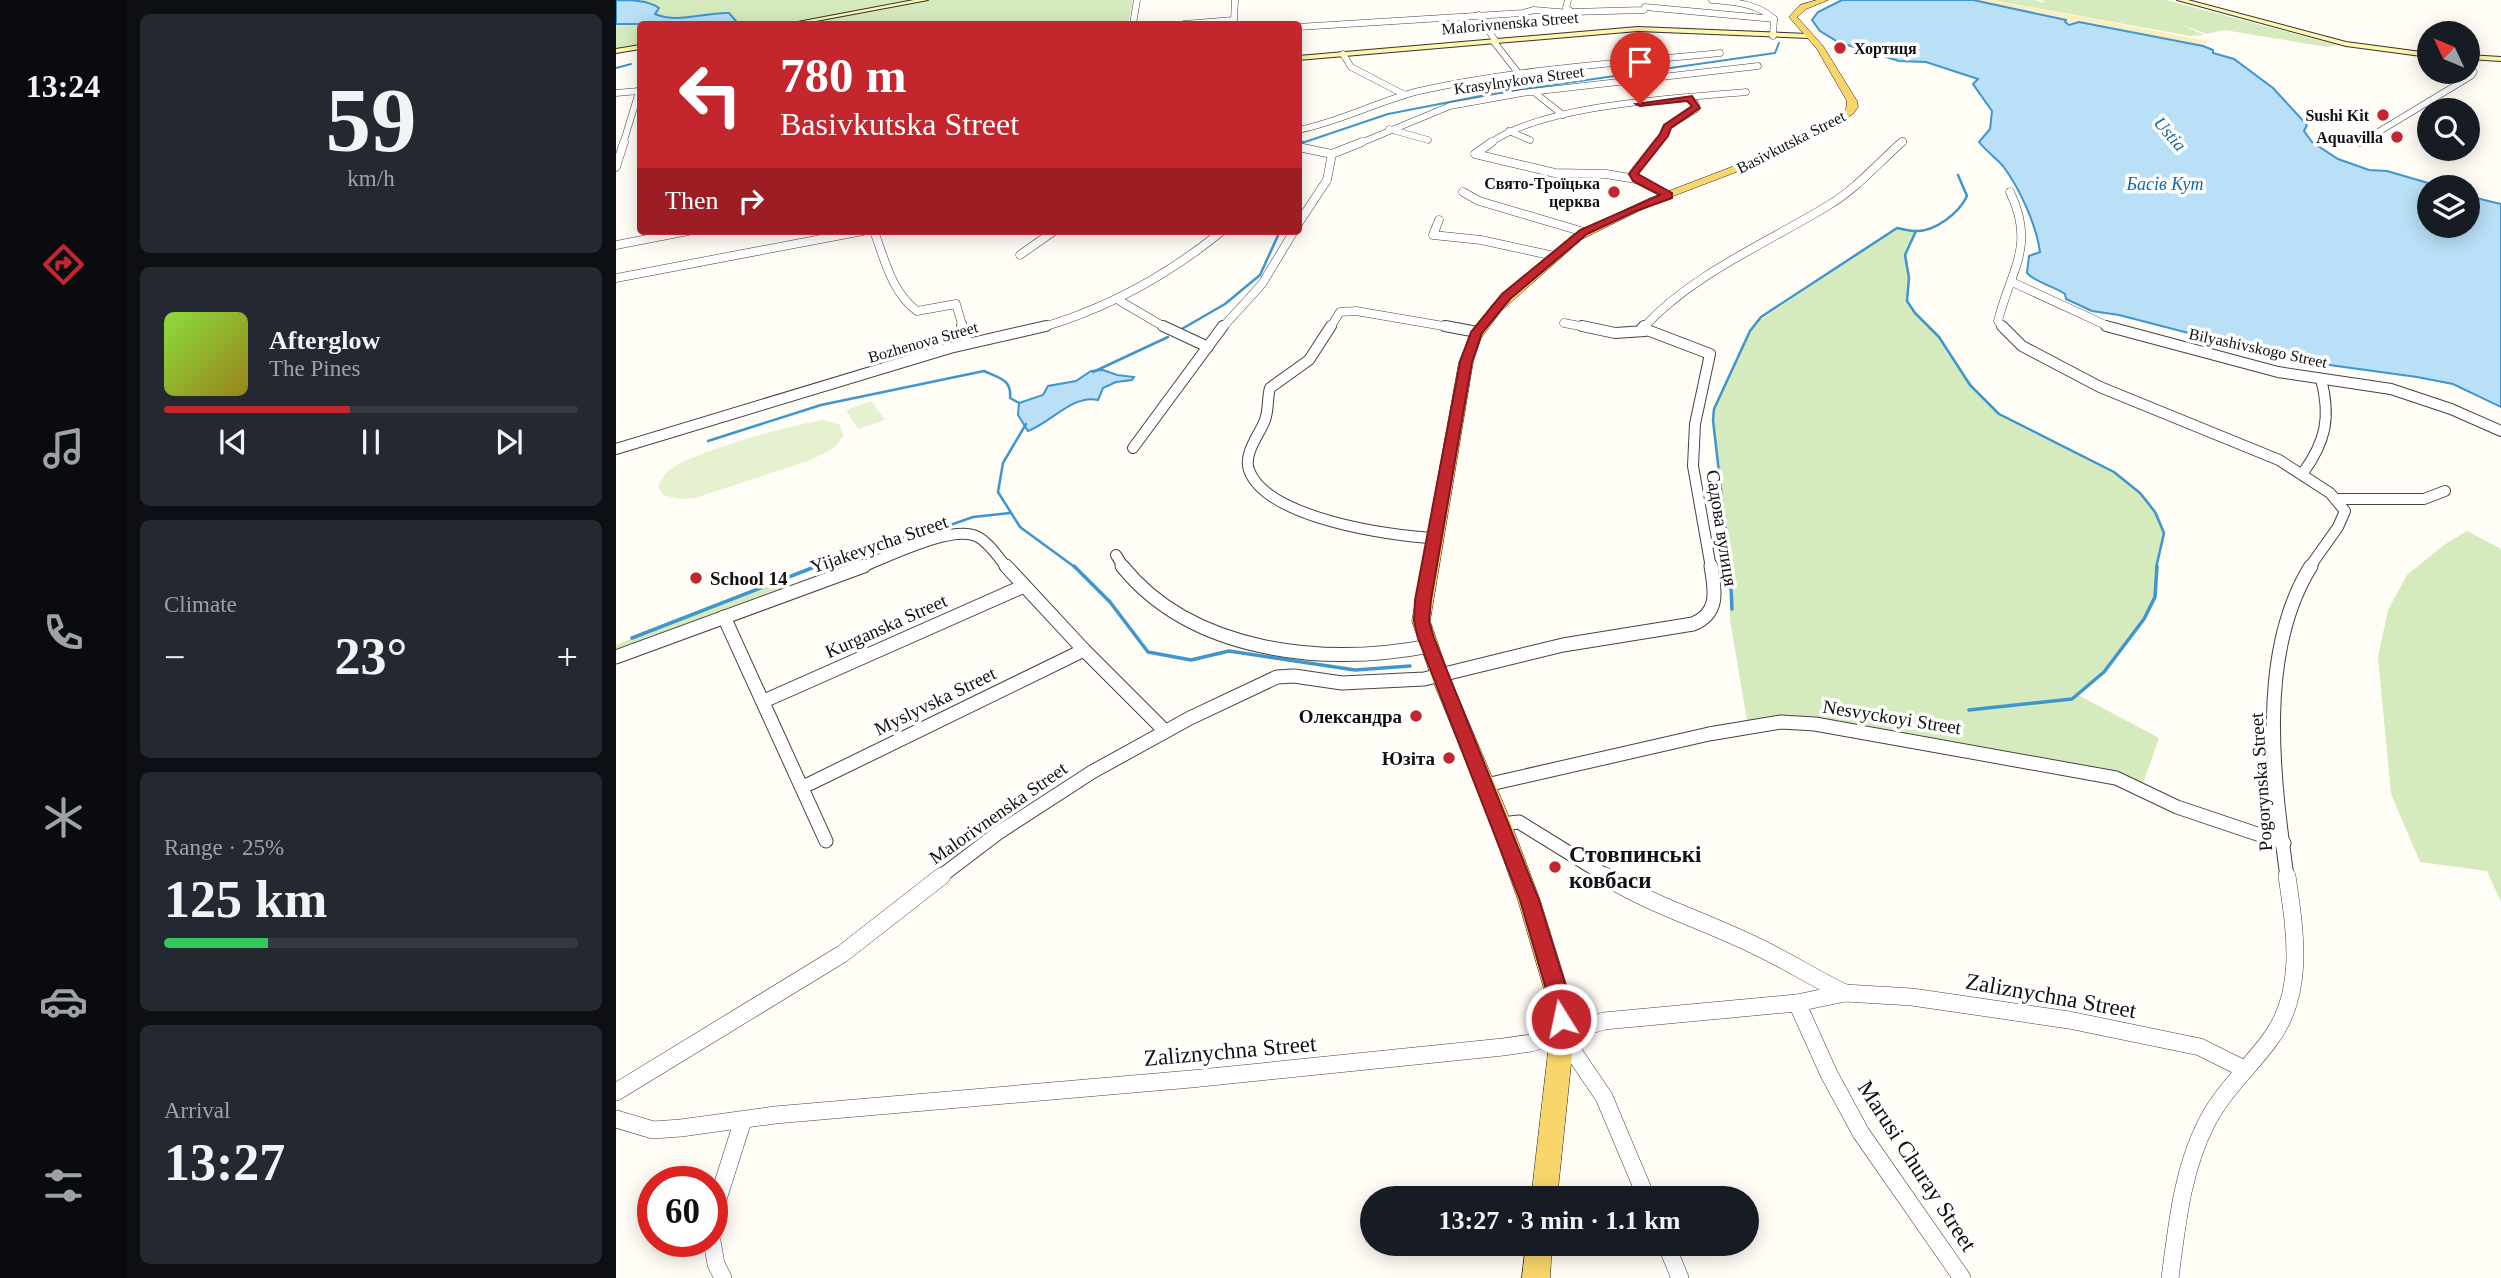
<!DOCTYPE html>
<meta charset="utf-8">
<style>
:root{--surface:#171b24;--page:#242831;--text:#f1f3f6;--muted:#9ea1a6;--line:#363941;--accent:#c4262e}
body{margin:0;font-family:"Times New Roman",serif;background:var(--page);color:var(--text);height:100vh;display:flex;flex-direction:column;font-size:26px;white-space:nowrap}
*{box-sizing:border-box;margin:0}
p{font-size:23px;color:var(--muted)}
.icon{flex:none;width:38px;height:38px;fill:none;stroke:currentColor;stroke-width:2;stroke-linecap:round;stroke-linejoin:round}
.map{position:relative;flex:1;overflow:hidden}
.panel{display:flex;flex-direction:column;gap:14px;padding:14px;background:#0d0f14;width:490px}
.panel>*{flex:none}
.banner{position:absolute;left:21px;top:21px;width:665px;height:214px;border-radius:7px;box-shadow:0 4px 18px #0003;background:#c4262e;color:#fff;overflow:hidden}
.needle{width:46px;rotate:314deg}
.buttons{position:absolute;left:1801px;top:21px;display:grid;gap:14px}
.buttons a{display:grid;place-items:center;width:63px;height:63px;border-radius:50%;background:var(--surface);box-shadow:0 4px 18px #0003;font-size:35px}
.speed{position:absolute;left:21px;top:1166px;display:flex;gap:14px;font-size:35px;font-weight:700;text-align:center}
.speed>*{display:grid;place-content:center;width:91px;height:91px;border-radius:50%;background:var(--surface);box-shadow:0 4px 18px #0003;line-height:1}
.speed .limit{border:10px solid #d22;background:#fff;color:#111}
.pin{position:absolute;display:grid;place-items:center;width:60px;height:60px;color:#fff;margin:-72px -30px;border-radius:50% 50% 50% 0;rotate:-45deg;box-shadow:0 0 7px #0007}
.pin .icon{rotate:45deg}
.me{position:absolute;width:77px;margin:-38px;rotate:350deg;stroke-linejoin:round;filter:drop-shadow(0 0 5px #0008)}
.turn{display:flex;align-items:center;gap:24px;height:147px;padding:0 28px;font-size:32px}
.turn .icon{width:91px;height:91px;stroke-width:2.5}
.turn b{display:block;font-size:49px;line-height:60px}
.then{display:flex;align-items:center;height:66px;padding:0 28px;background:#0003;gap:14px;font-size:26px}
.big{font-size:52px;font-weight:700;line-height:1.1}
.panel .widget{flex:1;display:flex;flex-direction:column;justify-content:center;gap:10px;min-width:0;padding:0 24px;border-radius:10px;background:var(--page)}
.panel .dial{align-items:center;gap:0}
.dial b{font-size:91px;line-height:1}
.song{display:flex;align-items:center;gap:21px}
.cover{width:84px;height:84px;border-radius:10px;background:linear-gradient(135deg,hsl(90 70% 55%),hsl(50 70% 35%))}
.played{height:7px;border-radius:4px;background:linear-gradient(90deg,var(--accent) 45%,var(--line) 45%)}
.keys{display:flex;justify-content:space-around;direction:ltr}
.heat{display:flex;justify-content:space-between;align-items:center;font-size:38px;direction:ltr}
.charge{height:10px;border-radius:5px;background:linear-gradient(90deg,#34c759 25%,var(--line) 0)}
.trip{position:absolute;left:744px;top:1186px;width:399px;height:70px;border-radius:35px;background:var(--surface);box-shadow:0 4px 18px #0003;font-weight:700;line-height:70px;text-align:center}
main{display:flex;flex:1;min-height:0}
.tab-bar{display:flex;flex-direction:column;width:126px;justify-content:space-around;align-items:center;background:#090b0e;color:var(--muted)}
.tab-bar .icon{width:49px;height:49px}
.tab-bar .current{color:var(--accent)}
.tab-bar b{font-size:32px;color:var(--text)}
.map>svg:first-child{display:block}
</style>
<main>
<nav class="tab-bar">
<b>13:24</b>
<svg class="icon current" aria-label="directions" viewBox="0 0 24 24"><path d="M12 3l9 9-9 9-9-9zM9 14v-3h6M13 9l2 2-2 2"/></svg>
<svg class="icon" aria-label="music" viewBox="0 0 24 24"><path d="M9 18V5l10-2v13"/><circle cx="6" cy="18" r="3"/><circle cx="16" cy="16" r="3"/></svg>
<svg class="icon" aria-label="phone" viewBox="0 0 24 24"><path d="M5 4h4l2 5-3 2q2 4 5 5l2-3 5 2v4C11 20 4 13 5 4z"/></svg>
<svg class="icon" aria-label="climate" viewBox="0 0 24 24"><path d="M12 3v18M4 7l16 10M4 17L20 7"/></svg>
<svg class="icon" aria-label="car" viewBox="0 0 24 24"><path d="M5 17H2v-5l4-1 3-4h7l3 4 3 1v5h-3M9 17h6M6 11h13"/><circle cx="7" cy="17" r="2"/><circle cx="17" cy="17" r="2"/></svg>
<svg class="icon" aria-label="filters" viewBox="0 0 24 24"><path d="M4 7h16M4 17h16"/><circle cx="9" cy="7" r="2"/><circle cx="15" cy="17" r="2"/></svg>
</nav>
<section class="panel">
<div class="widget dial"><b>59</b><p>km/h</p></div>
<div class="widget">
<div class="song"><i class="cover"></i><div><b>Afterglow</b><p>The Pines</p></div></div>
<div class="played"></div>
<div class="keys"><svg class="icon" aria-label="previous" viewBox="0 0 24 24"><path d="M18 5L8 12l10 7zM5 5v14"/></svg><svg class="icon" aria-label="pause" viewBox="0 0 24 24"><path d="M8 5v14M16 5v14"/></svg><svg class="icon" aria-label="next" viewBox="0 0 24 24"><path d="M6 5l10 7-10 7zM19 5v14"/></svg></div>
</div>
<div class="widget"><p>Climate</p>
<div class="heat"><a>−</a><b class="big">23°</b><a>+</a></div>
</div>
<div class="widget"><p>Range · 25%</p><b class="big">125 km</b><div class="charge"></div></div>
<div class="widget"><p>Arrival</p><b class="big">13:27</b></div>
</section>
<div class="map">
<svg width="1885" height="1278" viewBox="0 0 1885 1278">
<rect width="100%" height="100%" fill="#fffdf5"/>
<g fill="#d5ebbd">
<polygon points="0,0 517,0 512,24 24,24 24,47 0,51"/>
<polygon points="1376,0 1419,0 1427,3 1428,1 1424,0 1550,0 1721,45 1711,47 1608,30 1591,34 1564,24 1588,35 1574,36"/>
<path d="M1281,228L1300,231C1285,256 1294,257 1293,281C1293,288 1290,297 1292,302C1297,315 1310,325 1320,335C1343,359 1355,392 1383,413C1426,446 1535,468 1548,531C1550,542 1541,561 1539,573C1539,581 1540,591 1538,599C1525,634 1489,671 1462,695L1543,738L1524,792L1500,778L1271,735L1132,726L1114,620V563L1097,420L1098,409L1138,324Z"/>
<polygon points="1851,531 1885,549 1885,902 1871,871 1804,862 1775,794 1762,657 1772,610 1791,575 1828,545"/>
<polygon points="171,576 173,583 163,593 0,652 0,645"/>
</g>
<polygon fill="#fbeec1" points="1357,0 1376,0 1592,41 1587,46 1463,22 1450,24 1449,20"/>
<g fill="#e6f2cf">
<polygon points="255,401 269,420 242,429 230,410"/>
<path d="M207,420L223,424L228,436L218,448L195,460L79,498L64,499L47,495L42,486C45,482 47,476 51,472C70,453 178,424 207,420Z"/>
</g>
<g fill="#b9e0f7" stroke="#3f96cf" stroke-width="2">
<path d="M0,0C14,0 32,0 43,8L39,14C62,24 88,12 113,13L120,21L114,24H0Z"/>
<path d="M1226,0H1357L1450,20L1449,22L1453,25L1463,22L1587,46L1597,50V53L1618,59L1657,88L1691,125L1688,131L1696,142L1722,159L1753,170L1771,171L1812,183L1816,187H1813V226H1852V196L1885,204V407L1837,384L1801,377L1677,360L1503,315L1476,311L1450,299L1449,294C1438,286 1420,283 1411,273L1413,256L1424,252C1420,224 1404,189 1387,166C1380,158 1370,151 1363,142L1374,129L1376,111L1357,84L1362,79L1310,62L1283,61L1222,42L1204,31L1196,20L1202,12Z"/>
<path d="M487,370L501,375L518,377L516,380L500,382L487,388L482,400C457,394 436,422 412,431L402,415L403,403L427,395L432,386L460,381L475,371Z"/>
</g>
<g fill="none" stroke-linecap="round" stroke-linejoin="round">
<g stroke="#3f96cf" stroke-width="2">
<polyline points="0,68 15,64"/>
<polyline points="683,144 772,114 880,93 1159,53 1163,43"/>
</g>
<g stroke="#3f96cf" stroke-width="2.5">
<polyline points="682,144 687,142"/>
<polyline points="1300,231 1289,255 1293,278 1291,301 1299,313 1323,337 1354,385 1383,414 1498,472 1524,493 1539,512 1548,533 1540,568"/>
<polyline points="564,330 609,304 644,275 664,231"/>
<polyline points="477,372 552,337"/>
<polyline points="410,424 387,463 382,492 404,527 460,568"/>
<path d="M92,441L205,405L368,371C383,378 396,379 394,398L403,403"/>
<polyline points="196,568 272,540 306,535 357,517 394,513"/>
<path d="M1114,568L1097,420L1098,409L1134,331L1145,317L1281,228C1287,229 1293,231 1299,231C1319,232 1343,213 1351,196L1342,175"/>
</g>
<g stroke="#3f96cf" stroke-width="3.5">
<polyline points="458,566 494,602 532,652 575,660 613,651 739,670 794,666"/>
<polyline points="1114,566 1116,609"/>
<polyline points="16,638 201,566"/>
<polyline points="1353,710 1456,699 1488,672 1528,619 1539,597 1541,566"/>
</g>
<g stroke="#444" stroke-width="7">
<g id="street-far4">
<path d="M1096,0C1118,2 1141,3 1158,19L1157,36"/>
<polyline points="956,12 1028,10 1029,7 1158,19"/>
<polyline points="863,15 880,42"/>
<polyline points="517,24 521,0"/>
<polyline points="568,24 618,20 619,0"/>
<polyline points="682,27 907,13 918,10 954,13 956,12 950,8 952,0"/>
<polyline points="878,42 903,74"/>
<polyline points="727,54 735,67 789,95"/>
<polyline points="918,92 947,115"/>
<polyline points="0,93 23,91"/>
<polyline points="773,129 812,140"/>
<path d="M682,130C724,122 762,101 803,91C902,69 1004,63 1104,53"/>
<polyline points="893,131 914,140"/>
<polyline points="1744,143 1855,76 1858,72 1852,64"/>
<polyline points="7,144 24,88"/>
<polyline points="742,144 834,106 906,93 1142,66"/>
<path d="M873,144C927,104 1063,98 1130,92"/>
<polyline points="1041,144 1051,127 1080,109 1080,104 1074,98"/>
<polyline points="1284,144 1287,141"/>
</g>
</g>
<g stroke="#444" stroke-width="9">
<g id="street-far3">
<polyline points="876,142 859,154 939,173 990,174 1020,179"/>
<polyline points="1042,142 1017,174 1020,179 1052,195"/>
<polyline points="682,147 716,154"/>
<polyline points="0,167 8,142"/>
<polyline points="847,192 863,201 968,232"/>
<polyline points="823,220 817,235 865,240 938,256"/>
<polyline points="682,224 711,180 716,154 746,142"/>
<path d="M258,231C268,258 276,293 301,311L340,304L347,328"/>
<polyline points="0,245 72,231"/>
<polyline points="404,255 438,231"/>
<polyline points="0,278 247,231"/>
<polyline points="1396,282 1496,328"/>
<polyline points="504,301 550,328"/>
<polyline points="948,323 975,328"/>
<path d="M424,328C493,308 551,276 606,231"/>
<polyline points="606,328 646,284 678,231"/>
<polyline points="714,328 724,312 740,311 839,328"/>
<path d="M1027,328C1076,274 1151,243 1213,205C1240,189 1263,162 1286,142"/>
<path d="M1387,328L1382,321C1395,269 1420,246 1394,192"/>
</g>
</g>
<g stroke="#444" stroke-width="12">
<g id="street-far2">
<polyline points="346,326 351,343"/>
<polyline points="547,326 592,347"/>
<path d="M715,326L693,360L654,388C651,398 653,409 649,420C644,434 627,453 633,470C650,518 773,536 818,538"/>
<polyline points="829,326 861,332"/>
<polyline points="966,326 999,333 1029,331"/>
<polyline points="1028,326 1026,328 1094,354 1079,424 1077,466 1095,568"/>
<polyline points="1386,326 1406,346 1484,387 1663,460 1714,493 1729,511 1722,527 1693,568"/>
<polyline points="1490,326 1662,372 1775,389 1835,409 1885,431"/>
<polyline points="517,448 607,326"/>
<polyline points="0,449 334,348 430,326"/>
<path d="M1687,473C1710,441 1715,417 1705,379"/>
<polyline points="1722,499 1808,499 1829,491"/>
<polyline points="500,555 508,568"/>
<path d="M243,568C270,558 334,525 360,536C372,541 383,558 391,568"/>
</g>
</g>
<g stroke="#444" stroke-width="15">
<g id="street-far1">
<polyline points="390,566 468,650 549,731"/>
<path d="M506,566C577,654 710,666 814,646"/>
<polyline points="108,617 210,841"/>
<polyline points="0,657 248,566"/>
<polyline points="148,701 408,586"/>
<polyline points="870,785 1093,734 1165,722 1199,724 1500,778 1561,807 1668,843"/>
<polyline points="187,787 468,650"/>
<polyline points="885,824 903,822 992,877"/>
<path d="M324,877L382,833L476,772L574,718L661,677L678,676L726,683L808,679L947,645L1077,624C1104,613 1099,590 1095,566"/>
<path d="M1671,877C1658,781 1640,654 1695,566"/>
</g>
</g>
<g stroke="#444" stroke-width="18">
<g id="street">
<path d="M989,876C1037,906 1092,922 1142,947C1172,961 1199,979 1229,993"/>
<polyline points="1181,1003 1213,1074 1245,1133 1346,1278"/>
<polyline points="948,1038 988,1097 1031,1199"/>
<polyline points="0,1092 226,954 326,876"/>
<polyline points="0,1119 37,1130 65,1128 159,1115 575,1079 887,1047 915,1043 988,1021 1181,1003 1229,993 1296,997 1453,1020 1584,1047 1628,1069"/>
<polyline points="96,1232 102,1199 127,1120"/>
<polyline points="96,1241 100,1264 107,1278"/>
<polyline points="1050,1244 1064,1278"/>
<path d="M1554,1278C1561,1225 1566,1170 1591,1122C1607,1091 1632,1069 1653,1041C1690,993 1679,931 1671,876"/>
</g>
</g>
<g stroke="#333" stroke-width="2">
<g id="secondary">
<polygon points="298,0 312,0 184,24 171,24"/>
<polygon points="1561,0 1572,0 1730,42 1813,53 1813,57 1730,46"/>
<polygon points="1022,27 1192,34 1196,36 1192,38 1022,31 682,60 682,56"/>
<polygon points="24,45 24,49 0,53 0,49"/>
<polygon points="1852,55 1885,57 1885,61 1852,59"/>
</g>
</g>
<g stroke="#222" stroke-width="1">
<g id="primary">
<polygon points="1201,0 1212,0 1190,9 1181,17 1207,46 1241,101 1242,107 1237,114 1175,151 1039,203 966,239 885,311 865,338 857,362 814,621 833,676 890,810 924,900 956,1003 958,1035 941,1199 915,1199 934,1035 932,1003 902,900 870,810 815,676 796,621 843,362 853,338 876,305 958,234 1032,199 1168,147 1230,110 1231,101 1201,49 1173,17 1184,5"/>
<polygon points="910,1244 936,1244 934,1278 906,1278"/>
</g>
</g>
<use href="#street-far4" stroke="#fff" stroke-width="6"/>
<use href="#street-far3" stroke="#fff" stroke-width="8"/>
<use href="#street-far2" stroke="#fff" stroke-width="10"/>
<use href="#street-far1" stroke="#fff" stroke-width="13"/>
<use href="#street" stroke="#fff" stroke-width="17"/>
<use href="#secondary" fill="#fff6b0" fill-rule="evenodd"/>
<use href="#primary" fill="#f9d66b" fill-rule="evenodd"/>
</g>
<polygon fill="#c4262e" stroke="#7f191e" stroke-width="2" points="1076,96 1084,108 1055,128 1052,136 1022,174 1056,193 1056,198 1020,211 971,234 894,299 866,333 856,362 815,600 813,621 818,638 923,900 955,1003 956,1019 953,1027 945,1030 937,1027 934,1003 904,900 802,638 798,621 799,600 844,362 855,332 886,294 964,230 1044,195 1017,181 1013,174 1044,134 1048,125 1076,106 1071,101 1024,106 1020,104"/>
<g fill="#c4262e" stroke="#fff" stroke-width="2.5">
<circle cx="1224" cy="48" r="7"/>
<circle cx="1767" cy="115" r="7"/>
<circle cx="1781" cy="137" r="7"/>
<circle cx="998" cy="192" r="7"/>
<circle cx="80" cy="578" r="7"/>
<circle cx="800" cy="716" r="7"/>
<circle cx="833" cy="758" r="7"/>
<circle cx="939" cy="867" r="7"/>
</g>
<g text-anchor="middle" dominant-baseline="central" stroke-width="7" stroke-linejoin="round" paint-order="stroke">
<g font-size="16" fill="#111" stroke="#fff">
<text transform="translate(894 23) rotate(-5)">Malorivnenska Street</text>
<text transform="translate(903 80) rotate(-8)">Krasylnykova Street</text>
<text transform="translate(1175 142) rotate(-27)">Basivkutska Street</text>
<text transform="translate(307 342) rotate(-16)">Bozhenova Street</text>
<text transform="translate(1642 348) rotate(12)">Bilyashivskogo Street</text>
</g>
<g font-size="16" font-weight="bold" fill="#111" stroke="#fff" text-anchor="end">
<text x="1238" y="48" text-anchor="start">Хортиця</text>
<text x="1753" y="115">Sushi Kit</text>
<text x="1767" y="137">Aquavilla</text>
<text x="984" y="183">Свято-Троїцька<tspan x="984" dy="18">церква</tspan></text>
</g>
<g font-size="18" font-style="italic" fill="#1768a6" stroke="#fff">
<text transform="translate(1554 134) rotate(49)">Ustia</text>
<text x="1549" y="184">Басів Кут</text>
</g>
<g font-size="19" fill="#111" stroke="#fff">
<text transform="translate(1106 528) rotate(81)">Садова вулиця</text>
<text transform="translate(263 544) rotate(-19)">Yijakevycha Street</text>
<text transform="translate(270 626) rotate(-24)">Kurganska Street</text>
<text transform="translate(319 701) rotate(-26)">Myslyvska Street</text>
<text transform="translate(1276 717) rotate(9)">Nesvyckoyi Street</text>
<text transform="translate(1645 782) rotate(-94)">Pogorynska Street</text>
<text transform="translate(382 813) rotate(-35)">Malorivnenska Street</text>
</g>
<g font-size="19" font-weight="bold" fill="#111" stroke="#fff" text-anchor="end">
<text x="94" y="578" text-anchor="start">School 14</text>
<text x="786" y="716">Олександра</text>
<text x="819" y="758">Юзіта</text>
</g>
<g font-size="23" font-weight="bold" fill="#111" stroke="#fff" text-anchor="start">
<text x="953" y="854">Стовпинські<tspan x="953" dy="26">ковбаси</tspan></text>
</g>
<g font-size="23" fill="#111" stroke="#fff">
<text transform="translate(1435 996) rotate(10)">Zaliznychna Street</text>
<text transform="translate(614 1051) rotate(-5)">Zaliznychna Street</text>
<text transform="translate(1301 1166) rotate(57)">Marusi Churay Street</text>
</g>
</g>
</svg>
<div class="buttons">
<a><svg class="needle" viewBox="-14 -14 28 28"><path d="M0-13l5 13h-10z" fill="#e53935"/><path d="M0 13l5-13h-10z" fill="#9ea1a6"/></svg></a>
<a><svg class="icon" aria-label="search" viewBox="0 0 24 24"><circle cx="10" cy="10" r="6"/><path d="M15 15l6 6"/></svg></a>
<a><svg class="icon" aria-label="layers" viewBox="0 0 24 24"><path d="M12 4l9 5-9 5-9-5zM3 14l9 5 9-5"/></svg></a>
</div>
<div class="speed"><div class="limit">60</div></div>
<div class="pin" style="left:1024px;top:104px;background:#d93025"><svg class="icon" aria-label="arrive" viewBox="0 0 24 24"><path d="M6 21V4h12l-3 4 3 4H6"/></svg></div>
<svg class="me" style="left:945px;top:1019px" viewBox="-20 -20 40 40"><circle r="17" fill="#c4262e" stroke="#fff" stroke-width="3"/><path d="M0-11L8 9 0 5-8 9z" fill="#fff"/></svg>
<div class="trip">13:27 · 3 min · 1.1 km</div>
<div class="banner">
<div class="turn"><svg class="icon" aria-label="left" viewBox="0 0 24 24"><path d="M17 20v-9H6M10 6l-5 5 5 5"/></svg><div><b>780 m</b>Basivkutska Street</div></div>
<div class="then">Then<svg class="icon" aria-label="right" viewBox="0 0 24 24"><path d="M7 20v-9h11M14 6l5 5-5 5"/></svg></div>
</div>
</div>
</main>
